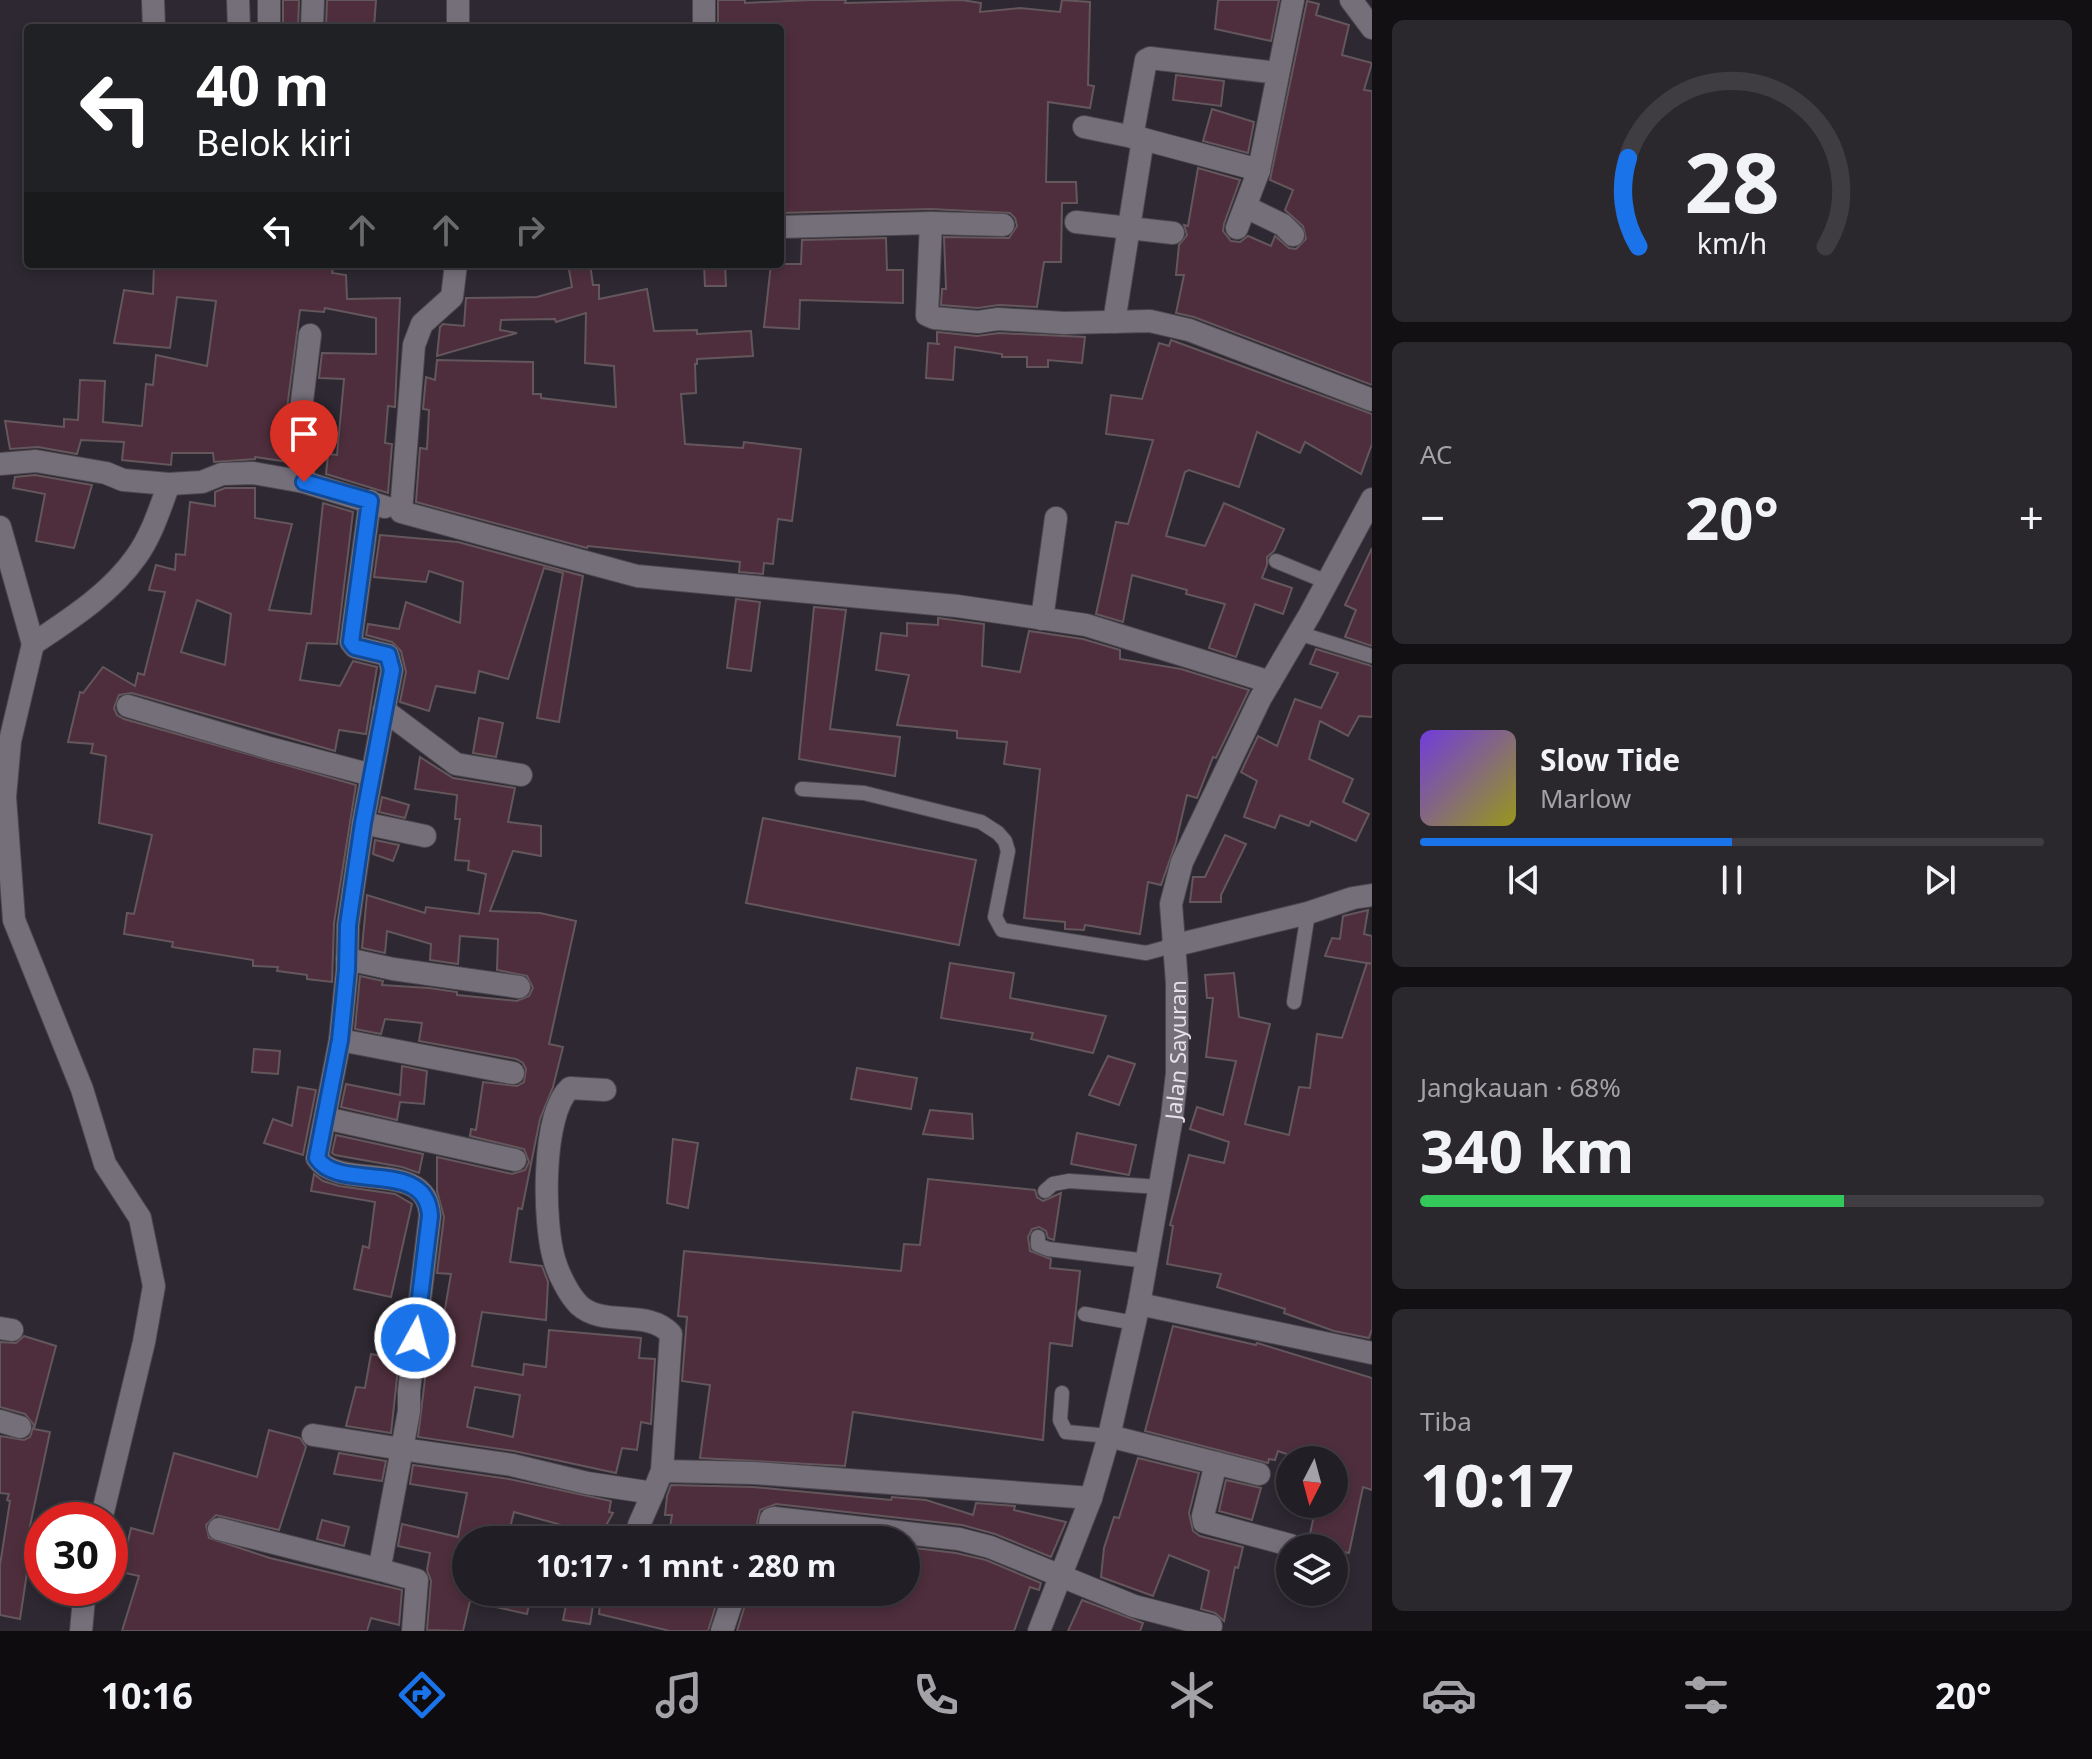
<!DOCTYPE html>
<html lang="id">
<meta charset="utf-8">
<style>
:root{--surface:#221e25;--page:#2a272d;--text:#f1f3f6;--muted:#a2a2a7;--line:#3f3c42;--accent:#1a73e8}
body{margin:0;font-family:"Noto Sans",sans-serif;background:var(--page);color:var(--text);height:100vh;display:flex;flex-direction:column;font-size:30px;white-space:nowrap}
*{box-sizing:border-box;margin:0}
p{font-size:26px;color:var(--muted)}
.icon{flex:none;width:44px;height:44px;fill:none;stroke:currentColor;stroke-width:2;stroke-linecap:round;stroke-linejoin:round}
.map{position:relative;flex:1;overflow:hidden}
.details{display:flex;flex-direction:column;gap:20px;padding:20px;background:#131014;width:720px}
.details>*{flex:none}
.banner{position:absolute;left:24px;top:24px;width:760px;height:244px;border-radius:8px;box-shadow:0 4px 12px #0003,0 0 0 2px var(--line);background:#202124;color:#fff;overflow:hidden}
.needle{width:52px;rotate:186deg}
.fabs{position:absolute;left:1276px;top:1446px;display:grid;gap:16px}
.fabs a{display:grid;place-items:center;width:72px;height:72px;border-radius:50%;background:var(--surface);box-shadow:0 4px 12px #0003,0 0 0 2px var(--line);font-size:40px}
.speed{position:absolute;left:24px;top:1502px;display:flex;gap:16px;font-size:40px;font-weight:700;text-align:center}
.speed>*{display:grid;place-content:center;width:104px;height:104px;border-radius:50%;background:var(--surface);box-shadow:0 4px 12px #0003,0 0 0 2px var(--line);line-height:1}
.speed .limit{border:12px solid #d22;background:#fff;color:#111}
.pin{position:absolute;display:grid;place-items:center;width:68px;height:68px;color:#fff;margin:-82px -34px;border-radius:50% 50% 50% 0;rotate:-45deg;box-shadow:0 0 8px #0007}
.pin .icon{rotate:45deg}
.me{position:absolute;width:88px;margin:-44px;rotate:7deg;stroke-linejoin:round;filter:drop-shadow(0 0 6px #0008)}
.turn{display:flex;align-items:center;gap:28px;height:168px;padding:0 40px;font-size:36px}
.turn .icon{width:104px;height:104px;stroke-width:2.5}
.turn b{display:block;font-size:56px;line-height:68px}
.lanes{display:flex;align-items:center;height:76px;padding:0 40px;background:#0003;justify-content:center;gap:40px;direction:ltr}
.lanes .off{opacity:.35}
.big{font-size:60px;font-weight:700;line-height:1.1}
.details .card{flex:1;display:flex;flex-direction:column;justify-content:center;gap:12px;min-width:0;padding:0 28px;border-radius:12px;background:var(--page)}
.details .dial{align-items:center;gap:0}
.dial svg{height:208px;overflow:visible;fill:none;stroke:var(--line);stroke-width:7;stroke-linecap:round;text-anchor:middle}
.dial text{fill:var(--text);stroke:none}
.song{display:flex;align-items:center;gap:24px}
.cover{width:96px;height:96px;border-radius:12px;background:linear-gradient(135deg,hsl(260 70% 55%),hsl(60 70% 35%))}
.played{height:8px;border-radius:4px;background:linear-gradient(90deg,var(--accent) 50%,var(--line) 50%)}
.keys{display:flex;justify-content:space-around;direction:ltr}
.heat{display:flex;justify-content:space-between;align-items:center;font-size:44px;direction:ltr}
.charge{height:12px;border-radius:6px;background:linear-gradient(90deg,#34c759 68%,var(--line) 0)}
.trip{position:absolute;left:452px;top:1526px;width:468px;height:80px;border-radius:40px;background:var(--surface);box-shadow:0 4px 12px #0003,0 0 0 2px var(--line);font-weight:700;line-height:80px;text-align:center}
.tabs{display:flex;height:128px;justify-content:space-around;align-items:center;background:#0e0c0f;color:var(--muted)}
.tabs .icon{width:56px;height:56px}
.tabs .selected{color:var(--accent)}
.tabs b{font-size:36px;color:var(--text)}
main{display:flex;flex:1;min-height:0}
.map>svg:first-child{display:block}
</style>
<main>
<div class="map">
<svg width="1372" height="1631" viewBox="0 0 1372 1631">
<rect width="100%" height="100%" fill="#2d2831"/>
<g fill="#4e2e3c" stroke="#64575c" stroke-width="2" fill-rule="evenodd">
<polygon points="283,0 299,0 298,28 283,28"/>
<polygon points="327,0 376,0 374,28 326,28"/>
<polygon points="718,0 745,0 745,3 810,0 846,0 845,3 962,0 981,3 980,12 1020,8 1060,12 1062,0 1090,2 1088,85 1094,86 1090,108 1048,102 1046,182 1076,182 1077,203 1062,203 1061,262 1044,262 1037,307 999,305 978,308 941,305 942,289 946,289 944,237 1009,238 1017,226 1015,218 1010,213 931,209 780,213 782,189 780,189 780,28 718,28"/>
<polygon points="1218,0 1279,0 1271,41 1215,29"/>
<polygon points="1307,1 1319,4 1316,15 1349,25 1342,55 1372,63 1364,90 1372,91 1372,385 1194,317 1176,313 1184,275 1176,275 1179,245 1187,235 1184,225 1188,226 1198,168 1240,180 1224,224 1223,231 1231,241 1240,242 1248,236 1271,246 1275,236 1289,248 1296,249 1306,239 1303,226 1285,210 1293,190 1270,180"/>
<polygon points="1176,75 1224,81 1221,106 1173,100"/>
<polygon points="1212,109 1254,122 1248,153 1203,141"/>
<polygon points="886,238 887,270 903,270 903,303 800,300 799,329 764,327 771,264 801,264 802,240"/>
<polygon points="154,264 334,264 332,273 346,275 347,299 400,298 395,407 388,406 385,443 392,444 388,493 326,474 328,454 337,455 344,379 319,378 322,353 376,354 376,318 325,308 324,312 300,310 286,416 289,462 255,457 255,459 214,462 213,453 172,453 171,465 122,460 124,442 81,440 77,454 38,447 10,449 5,421 64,427 64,419 78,420 80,380 105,381 103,422 142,426 146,384 153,385 156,355 207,366 216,301 177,297 170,348 114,343 124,290 153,294"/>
<polygon points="568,264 590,264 593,285 599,285 599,299 647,289 654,331 697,330 697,334 751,331 753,356 697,359 697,364 695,364 696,393 681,394 685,444 743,448 744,442 801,449 792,521 778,519 773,564 764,563 763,574 739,572 740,562 588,546 587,548 416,502 420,448 427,449 429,410 423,409 426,377 435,380 437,360 533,362 533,394 541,394 541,398 616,407 614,366 585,363 586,313 556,322 555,319 501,320 500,330 517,333 437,356 440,327 443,324 464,326 466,298 537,297 572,287"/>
<polygon points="704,264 725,264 726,286 705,286"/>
<polygon points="937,332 977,336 999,333 1085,337 1082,363 1048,360 1048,367 1027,367 1027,357 1002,357 1002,354 955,347 953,380 926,378 928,343 940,344 937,344"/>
<polygon points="1171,340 1372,414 1372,444 1361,474 1305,442 1300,453 1257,432 1239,487 1189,470 1185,472 1166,536 1205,546 1224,503 1284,529 1274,551 1267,557 1267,565 1262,578 1292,588 1283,614 1255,604 1236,657 1209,648 1225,604 1186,594 1187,590 1132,575 1123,622 1096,614 1116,522 1128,524 1153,440 1106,434 1111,395 1142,399 1159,343 1169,346"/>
<polygon points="35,475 92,485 74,548 36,541 45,494 13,488 15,477"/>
<path d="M225,488H255V518L292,524L269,610L311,614L323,503L353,512L337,644L307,643L300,680L340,686L353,661L377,667L366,734L339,730L335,751L132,693L119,695L114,708L117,715L124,719L356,785L334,923L332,982L307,979V975L277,971L278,967L253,966V960L172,947L173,942L124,934L127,913L134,914L152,835L99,823L106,756L91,753L93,744L68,742L80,692L83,693L103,667L135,686L138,673L144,675L165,592L149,590L156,565L175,570L176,554L185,555L190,502L215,506V492ZM197,600L231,614L225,665L181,652Z"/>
<polygon points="380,535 458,542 583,576 559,722 537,718 563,573 544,568 508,679 479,671 475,693 436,686 429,711 400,702 406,672 401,651 392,642 366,635 368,624 399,629 406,602 460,623 463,582 429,571 426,582 374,577"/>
<polygon points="1372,548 1372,646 1345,637 1356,610 1345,605"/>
<polygon points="736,599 760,602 751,671 727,668"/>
<polygon points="814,607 846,610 830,729 900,737 895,776 799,759"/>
<polygon points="938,618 984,624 982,666 1020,672 1029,631 1083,639 1120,650 1120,659 1181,669 1249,690 1216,758 1213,757 1197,798 1187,795 1176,842 1161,885 1148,882 1140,934 1085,925 1084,930 1065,929 1065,922 1024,918 1040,769 1004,764 1007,742 957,738 957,731 897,725 909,675 876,670 881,633 907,636 907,623 938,625"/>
<polygon points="1316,649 1372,666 1372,717 1359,716 1348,736 1320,721 1309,759 1353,779 1343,802 1369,814 1356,841 1311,821 1309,826 1280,815 1275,828 1244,817 1257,781 1241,772 1258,736 1277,746 1295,699 1321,708 1338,673 1310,664"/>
<polygon points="479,718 503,723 496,757 473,753"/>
<path d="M420,757L453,778L515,788L508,822L541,826V856L513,851L490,911L540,913L576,921L549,1044L563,1047L553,1087L540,1119L522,1209L518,1208L510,1262L542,1266L548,1282L546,1320L482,1312L472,1366L523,1375L524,1364L546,1367L549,1330L641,1338L639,1358L655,1359L651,1424L641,1422L637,1450L622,1448L616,1473L514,1451L418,1437L428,1354L437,1355L451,1274L437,1273L444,1217L437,1191V1157L512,1174L525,1170L529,1162L524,1149L470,1136L471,1129L476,1130L483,1082L517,1086L524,1082L526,1069L523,1063L516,1059L419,1041L422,1023L385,1019L381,1034L355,1029L360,976L383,981L382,985L429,988L457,992V995L517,1001L529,996L533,988L527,976L497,970L498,939L460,936L458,964L430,960L431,944L387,931L385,953L362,948L367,895L425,913L426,907L479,914L486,874L468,870L469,861L455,860L460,819H455L457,795L415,789ZM475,1387L520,1395L513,1437L467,1427Z"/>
<polygon points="382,797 409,805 405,818 379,812"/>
<polygon points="763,818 976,860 959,945 746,903"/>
<polygon points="1225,835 1246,844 1221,895 1221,902 1190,902 1193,877 1205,877"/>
<polygon points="375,840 399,845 393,861 373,854"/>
<polygon points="1368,910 1364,934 1372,936 1372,964 1325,956 1332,938 1340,939 1343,916"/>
<polygon points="950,963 1014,973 1010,998 1106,1016 1093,1053 1031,1039 1033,1033 941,1018"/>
<polygon points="1367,963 1372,964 1372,1329 1369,1338 1334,1331 1284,1313 1285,1309 1217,1287 1221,1274 1167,1264 1173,1226 1170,1225 1189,1155 1224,1163 1229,1142 1190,1129 1197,1107 1223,1115 1236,1061 1206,1057 1213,998 1207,998 1205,975 1234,973 1239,1017 1270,1024 1245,1124 1289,1135 1299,1087 1310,1088 1317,1034 1342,1038"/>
<polygon points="254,1049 280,1051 278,1074 252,1072"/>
<polygon points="1108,1056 1135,1064 1119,1105 1089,1095"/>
<polygon points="402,1066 427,1071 424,1104 400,1102 397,1120 341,1107 346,1084 400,1095"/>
<polygon points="857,1068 917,1078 911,1109 851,1099"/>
<polygon points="298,1087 316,1090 303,1155 264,1143 273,1119 292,1126"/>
<polygon points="930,1110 972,1114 973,1139 923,1134"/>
<polygon points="1077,1133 1136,1145 1129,1175 1071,1164"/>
<polygon points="336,1135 423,1154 419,1173 402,1167 335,1155 332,1153"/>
<polygon points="673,1139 698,1143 688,1208 667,1203"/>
<polygon points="314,1174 323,1181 339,1186 395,1194 412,1204 391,1297 354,1289 363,1246 369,1248 375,1202 311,1191"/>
<polygon points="928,1179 1035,1190 1037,1197 1043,1201 1061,1193 1054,1240 1048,1238 1046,1231 1039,1227 1032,1229 1028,1237 1030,1251 1051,1259 1050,1268 1080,1271 1072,1346 1050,1343 1043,1440 853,1412 845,1466 700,1458 710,1385 682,1381 687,1317 678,1316 684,1251 901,1271 904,1244 920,1245"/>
<polygon points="1173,1326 1256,1345 1257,1343 1372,1378 1372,1490 1363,1487 1349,1553 1334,1550 1334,1548 1307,1548 1316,1506 1334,1510 1334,1460 1304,1460 1278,1451 1275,1460 1269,1459 1268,1463 1145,1431"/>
<polygon points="24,1336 56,1346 34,1429 50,1432 27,1540 31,1540 28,1566 20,1619 0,1615 0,1565 10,1501 7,1500 9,1494 0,1493 0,1436 24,1440 30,1437 34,1425 25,1414 0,1407 0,1342 16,1343"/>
<polygon points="371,1354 399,1359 391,1433 346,1426 356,1387 365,1388"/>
<polygon points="269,1430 300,1438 306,1447 279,1530 216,1515 206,1525 209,1538 270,1558 402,1590 399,1625 371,1618 367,1631 122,1631 139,1576 121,1572 131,1528 153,1534 174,1453 257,1477"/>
<polygon points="339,1453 386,1461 382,1481 334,1474"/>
<polygon points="1138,1458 1199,1473 1189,1513 1193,1531 1200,1536 1243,1547 1238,1568 1235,1567 1224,1621 1215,1613 1201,1609 1209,1571 1169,1555 1153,1596 1101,1577 1104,1548 1114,1517 1119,1518"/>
<polygon points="413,1465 509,1479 611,1501 609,1512 613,1513 599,1538 568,1532 569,1527 514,1512 509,1532 485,1527 482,1540 466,1540 466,1592 532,1592 527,1614 470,1601 463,1631 427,1630 431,1581 427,1570 430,1553 398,1546 402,1524 458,1537 467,1493 410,1484"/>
<polygon points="1226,1480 1261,1488 1252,1520 1219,1511"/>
<polygon points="671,1485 753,1487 891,1500 892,1497 926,1500 973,1515 976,1503 1015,1506 1014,1510 1066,1522 1051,1557 995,1534 962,1525 776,1504 760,1510 753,1540 668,1540 672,1515 665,1515 667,1496"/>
<polygon points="322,1520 349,1527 344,1546 317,1539"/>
<polygon points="906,1547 956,1553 986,1560 1041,1583 1039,1590 1030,1587 1014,1631 737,1631 749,1592 906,1592"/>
<polygon points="601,1592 720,1592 708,1631 670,1631 599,1614"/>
<polygon points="568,1596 594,1599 590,1624 563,1620"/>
<polygon points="1082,1600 1143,1623 1140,1631 1068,1631"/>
</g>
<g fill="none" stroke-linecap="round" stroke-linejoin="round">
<g stroke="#4c474f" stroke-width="16">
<g id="service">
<polyline points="1276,561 1327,582"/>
<polyline points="1298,633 1372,656"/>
<polyline points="802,789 864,793 981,822 998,833 1005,841 1008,851 995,917 1002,930 1146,953 1172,946"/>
<polyline points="1294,1002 1308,913"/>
<polyline points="1045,1191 1053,1184 1069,1181 1160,1187"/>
<polyline points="1038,1237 1038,1245 1048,1249 1147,1261"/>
<polyline points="1085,1314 1135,1323"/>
<polyline points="1062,1393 1060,1420 1066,1432 1109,1436"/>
</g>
</g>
<g stroke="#4c474f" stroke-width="24">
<g id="minor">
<polyline points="153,0 154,28"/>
<polyline points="238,0 239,28"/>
<polyline points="269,0 269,28"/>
<polyline points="458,0 458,28"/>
<polyline points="312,28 313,0"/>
<polyline points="704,28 704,0"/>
<polyline points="1084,127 1143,139 1259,170 1293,0"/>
<polyline points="1132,137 1146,60 1150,58 1278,73"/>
<polyline points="1246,207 1283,225 1293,235"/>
<polyline points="1076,222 1173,233"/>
<polyline points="931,223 927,315 934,318 978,322 998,319 1064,323 1150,321 1189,330 1372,400"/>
<polyline points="780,227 931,223 1003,225"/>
<polyline points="1237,228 1259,170"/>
<polyline points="456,264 452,297 422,324 414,345 401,512 637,576 957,606 1086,625 1270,682"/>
<polyline points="1114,322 1143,139"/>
<polyline points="0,464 36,461 106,473 123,480 169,484 202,482 222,474 253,473 304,482 385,507"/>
<polyline points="304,482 300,418 310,335"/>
<path d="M370,501L351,642L355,647L388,655L392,670L363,823L348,925L347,970L340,1040L317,1158C339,1192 428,1157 430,1216L409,1391V1411L402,1449L512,1465L587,1483L653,1493L662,1471L754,1473L1091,1498"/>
<polyline points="0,527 33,644"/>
<polyline points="1042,619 1056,518"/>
<polyline points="128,706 269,748 372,775"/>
<polyline points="384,710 456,764 521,775"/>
<polyline points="363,823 425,836"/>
<polyline points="1172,946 1308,913 1353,898 1372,895"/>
<polyline points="347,959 393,969 519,987"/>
<polyline points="340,1040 513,1073"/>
<path d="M605,1090L570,1088C541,1114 543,1226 555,1262C559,1275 569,1295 579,1305C604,1328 648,1308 671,1334L662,1471"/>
<polyline points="325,1118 515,1160"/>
<polyline points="1139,1304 1372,1353"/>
<polyline points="0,1328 12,1330"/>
<polyline points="0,1421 20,1427"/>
<polyline points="313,1435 402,1449 380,1566 381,1570 417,1580 413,1631"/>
<polyline points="1109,1436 1259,1474"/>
<polyline points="1216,1463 1203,1516 1204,1522 1290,1545"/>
<path d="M101,1520L144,1342L154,1286L140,1218L105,1164L82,1089L14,920L5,797L10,741L33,644C70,619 110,594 136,557C152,535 160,508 169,484"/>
<polyline points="219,1529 381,1570"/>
<polyline points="637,1540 639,1525 653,1493"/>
<polyline points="767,1540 771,1519 774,1518 959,1539 990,1547 1134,1606 1211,1626"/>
<polyline points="81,1631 85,1588"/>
<polyline points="722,1631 735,1592"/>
</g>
</g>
<g stroke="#4c474f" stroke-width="24">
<g id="tertiary">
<polyline points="1351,0 1372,28"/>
<path id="s1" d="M1039,1631L1091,1498L1109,1436L1139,1304L1172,1117L1177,1073V983L1171,904L1182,862L1260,699L1310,614L1372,499"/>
</g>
</g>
<use href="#service" stroke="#756f7a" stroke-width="14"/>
<use href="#minor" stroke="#756f7a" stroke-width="22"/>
<use href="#tertiary" stroke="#756f7a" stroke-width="22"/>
</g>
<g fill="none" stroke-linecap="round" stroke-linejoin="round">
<g stroke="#114b97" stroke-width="20">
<path id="route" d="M304,482L370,501L351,642L355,647L388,655L392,670L363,823L348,925L347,970L340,1040L317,1158C339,1193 427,1157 430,1216L415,1338"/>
</g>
<use href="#route" stroke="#1a73e8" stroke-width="14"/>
</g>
<g text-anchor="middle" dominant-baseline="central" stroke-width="8" stroke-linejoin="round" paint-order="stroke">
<g font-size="22" fill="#e6e2e8" stroke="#241e27">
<text stroke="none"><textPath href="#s1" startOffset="600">Jalan Sayuran</textPath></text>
</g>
</g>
</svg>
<div class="fabs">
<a><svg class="needle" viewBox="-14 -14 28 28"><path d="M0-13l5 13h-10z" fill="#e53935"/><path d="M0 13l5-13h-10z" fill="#a2a2a7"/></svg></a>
<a><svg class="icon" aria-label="layers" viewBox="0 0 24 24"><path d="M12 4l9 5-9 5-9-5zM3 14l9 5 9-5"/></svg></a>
</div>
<div class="speed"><div class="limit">30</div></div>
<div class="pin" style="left:304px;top:482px;background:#d93025"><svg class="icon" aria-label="arrive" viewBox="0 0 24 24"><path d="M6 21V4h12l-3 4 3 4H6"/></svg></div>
<svg class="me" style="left:415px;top:1338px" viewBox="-20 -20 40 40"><circle r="17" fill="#1a73e8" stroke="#fff" stroke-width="3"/><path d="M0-11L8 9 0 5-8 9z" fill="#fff"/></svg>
<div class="trip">10:17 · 1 mnt · 280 m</div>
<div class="banner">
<div class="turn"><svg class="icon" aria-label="left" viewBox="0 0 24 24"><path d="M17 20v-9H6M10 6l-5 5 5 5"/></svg><div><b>40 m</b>Belok kiri</div></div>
<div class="lanes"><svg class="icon" aria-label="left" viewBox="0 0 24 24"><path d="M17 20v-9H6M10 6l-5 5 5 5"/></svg><svg class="icon off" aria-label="ahead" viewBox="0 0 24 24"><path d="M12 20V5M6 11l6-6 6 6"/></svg><svg class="icon off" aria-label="ahead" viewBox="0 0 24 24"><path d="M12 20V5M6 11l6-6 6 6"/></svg><svg class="icon off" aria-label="right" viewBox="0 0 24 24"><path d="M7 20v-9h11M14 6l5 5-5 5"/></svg></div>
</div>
</div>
<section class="details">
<div class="card dial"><svg viewBox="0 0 100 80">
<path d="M14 69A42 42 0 1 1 86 69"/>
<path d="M14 69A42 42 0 0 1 10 35" stroke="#1a73e8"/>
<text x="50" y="56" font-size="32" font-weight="700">28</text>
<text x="50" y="72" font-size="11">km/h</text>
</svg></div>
<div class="card"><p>AC</p>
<div class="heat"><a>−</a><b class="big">20°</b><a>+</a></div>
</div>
<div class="card">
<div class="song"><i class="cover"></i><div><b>Slow Tide</b><p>Marlow</p></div></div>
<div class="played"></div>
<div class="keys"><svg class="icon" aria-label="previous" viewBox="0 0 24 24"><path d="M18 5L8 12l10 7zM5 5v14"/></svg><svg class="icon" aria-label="pause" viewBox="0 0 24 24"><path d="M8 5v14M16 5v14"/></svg><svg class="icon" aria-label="next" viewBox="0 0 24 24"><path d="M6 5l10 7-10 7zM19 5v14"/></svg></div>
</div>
<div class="card"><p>Jangkauan · 68%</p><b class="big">340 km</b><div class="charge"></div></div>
<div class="card"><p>Tiba</p><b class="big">10:17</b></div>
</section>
</main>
<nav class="tabs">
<b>10:16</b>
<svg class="icon selected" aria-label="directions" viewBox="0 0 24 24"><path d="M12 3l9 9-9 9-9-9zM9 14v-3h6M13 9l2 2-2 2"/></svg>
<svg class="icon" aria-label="music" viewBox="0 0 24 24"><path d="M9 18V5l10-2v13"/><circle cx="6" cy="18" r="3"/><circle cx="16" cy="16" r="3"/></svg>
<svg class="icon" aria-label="phone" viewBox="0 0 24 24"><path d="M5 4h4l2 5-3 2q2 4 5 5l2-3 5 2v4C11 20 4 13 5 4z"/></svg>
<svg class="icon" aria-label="climate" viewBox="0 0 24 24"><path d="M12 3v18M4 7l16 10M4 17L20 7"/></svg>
<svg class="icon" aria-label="car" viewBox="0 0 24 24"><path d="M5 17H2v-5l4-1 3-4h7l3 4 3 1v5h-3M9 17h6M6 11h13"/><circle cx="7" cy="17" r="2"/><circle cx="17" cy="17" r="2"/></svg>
<svg class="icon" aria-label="filters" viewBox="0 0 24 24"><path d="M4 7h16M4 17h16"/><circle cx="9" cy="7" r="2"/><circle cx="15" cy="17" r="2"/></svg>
<b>20°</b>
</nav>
